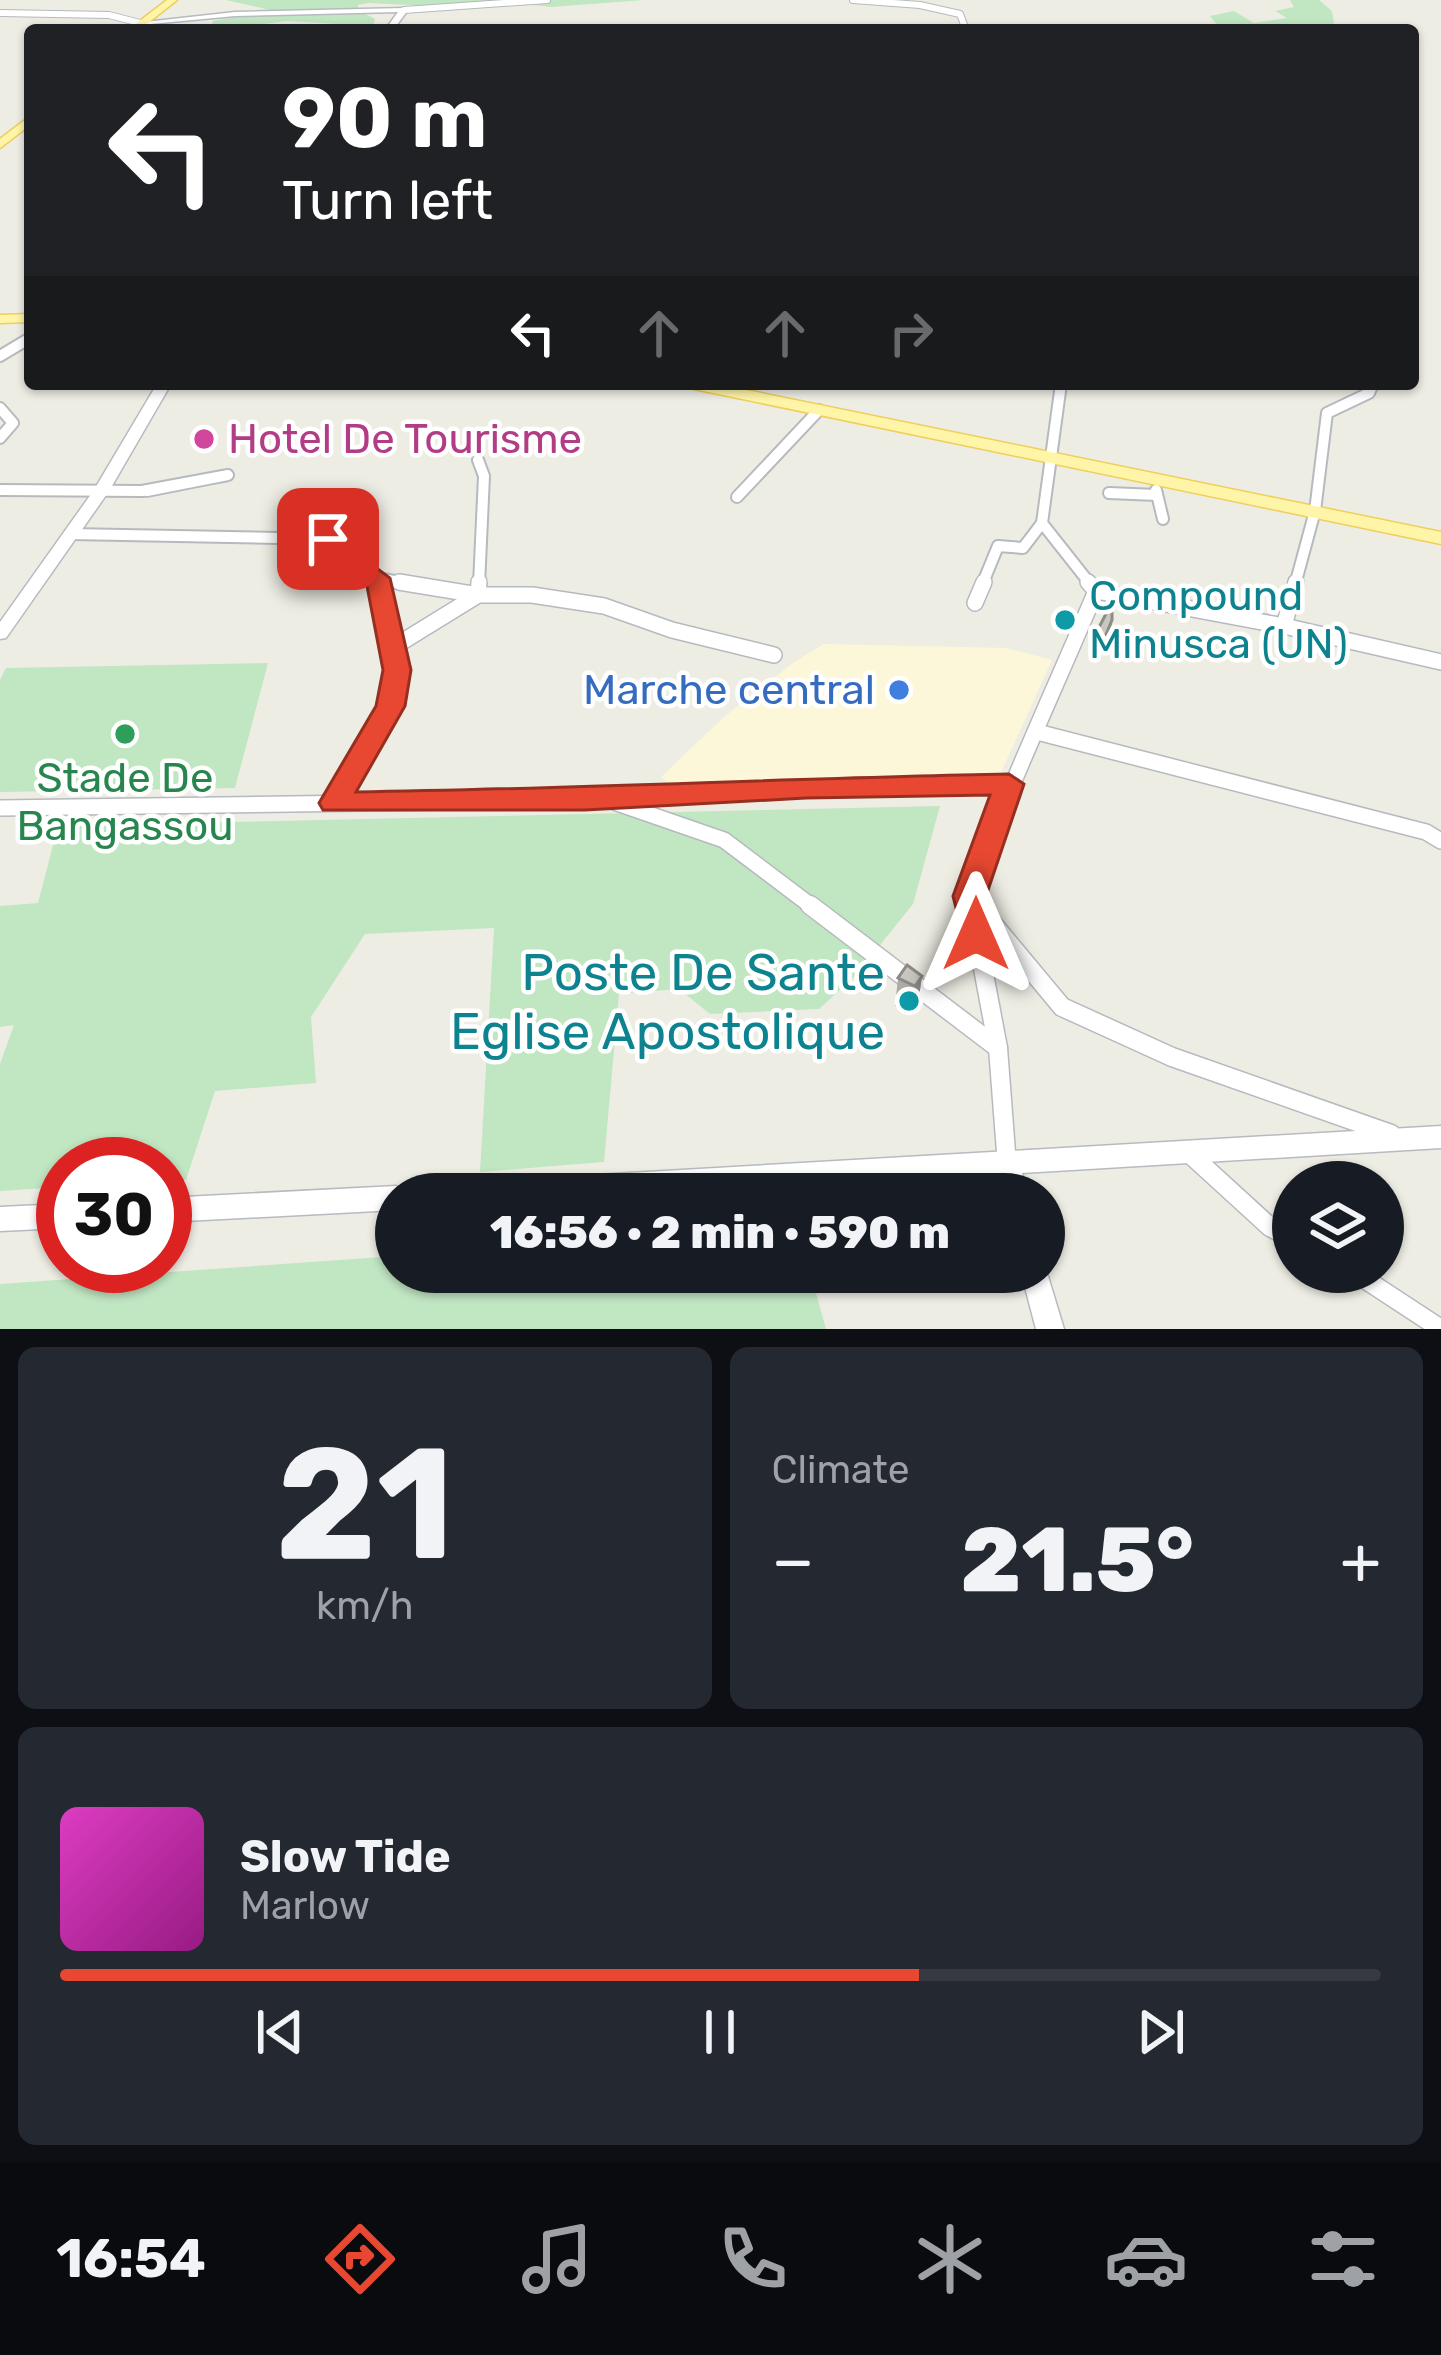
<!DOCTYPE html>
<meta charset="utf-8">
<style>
:root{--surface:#171b24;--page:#242831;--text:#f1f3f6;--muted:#9ea1a6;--line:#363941;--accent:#e84831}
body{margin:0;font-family:Rubik,sans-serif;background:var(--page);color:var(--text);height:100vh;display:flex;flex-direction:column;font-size:45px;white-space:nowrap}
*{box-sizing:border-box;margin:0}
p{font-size:39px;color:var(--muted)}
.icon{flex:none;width:66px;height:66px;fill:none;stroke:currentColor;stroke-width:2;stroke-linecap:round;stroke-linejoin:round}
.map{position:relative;height:1329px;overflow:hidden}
.drawer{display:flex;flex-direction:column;gap:18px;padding:18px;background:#0d0f14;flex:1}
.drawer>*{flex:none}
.guide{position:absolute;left:24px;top:24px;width:1395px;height:366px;border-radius:12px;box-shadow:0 3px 9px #0004;background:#202124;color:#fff;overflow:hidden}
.controls{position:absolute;left:1272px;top:1161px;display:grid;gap:24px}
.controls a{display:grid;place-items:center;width:132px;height:132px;border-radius:50%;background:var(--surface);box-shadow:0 3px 9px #0004;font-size:60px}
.speed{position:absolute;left:36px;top:1137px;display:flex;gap:24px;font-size:60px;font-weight:700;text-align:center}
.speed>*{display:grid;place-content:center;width:156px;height:156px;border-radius:50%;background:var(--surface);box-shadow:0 3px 9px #0004;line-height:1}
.speed .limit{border:18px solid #d22;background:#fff;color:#111}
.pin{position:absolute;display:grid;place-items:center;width:102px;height:102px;color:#fff;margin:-51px;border-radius:24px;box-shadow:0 6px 18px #0006}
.me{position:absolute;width:132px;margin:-66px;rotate:0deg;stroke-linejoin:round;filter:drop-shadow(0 0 9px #0008)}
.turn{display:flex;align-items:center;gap:42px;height:252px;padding:0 60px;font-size:54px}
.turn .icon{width:156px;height:156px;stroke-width:2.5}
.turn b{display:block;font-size:84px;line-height:102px}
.lanes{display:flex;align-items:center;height:114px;padding:0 60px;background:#0003;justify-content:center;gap:60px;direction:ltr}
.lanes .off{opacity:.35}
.big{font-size:90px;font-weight:800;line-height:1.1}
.drawer .widget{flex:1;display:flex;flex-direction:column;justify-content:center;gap:18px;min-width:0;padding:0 42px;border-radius:18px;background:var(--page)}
.drawer .dial{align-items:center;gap:0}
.dial b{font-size:156px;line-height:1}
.song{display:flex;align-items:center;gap:36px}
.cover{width:144px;height:144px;border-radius:18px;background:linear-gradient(135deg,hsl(310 70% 55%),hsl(310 70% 35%))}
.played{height:12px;border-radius:6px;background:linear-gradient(90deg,var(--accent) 65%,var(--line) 65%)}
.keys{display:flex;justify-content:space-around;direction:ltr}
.heat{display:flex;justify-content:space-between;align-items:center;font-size:66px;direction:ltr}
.drawer .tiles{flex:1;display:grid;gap:18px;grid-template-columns:1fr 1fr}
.widget:last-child{grid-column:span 2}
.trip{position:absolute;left:375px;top:1173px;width:690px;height:120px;border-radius:60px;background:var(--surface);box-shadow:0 3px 9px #0004;font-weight:800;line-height:120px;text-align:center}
.dock{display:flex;height:192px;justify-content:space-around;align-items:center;background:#090b0e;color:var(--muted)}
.dock .icon{width:84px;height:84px}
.dock .selected{color:var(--accent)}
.dock b{font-size:54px;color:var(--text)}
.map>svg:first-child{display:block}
</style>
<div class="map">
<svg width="1441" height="1329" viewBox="0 0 1441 1329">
<rect width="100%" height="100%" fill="#eeede4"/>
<polygon fill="#fdf7da" points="824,644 1006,648 1052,660 998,779 675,788 661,777 724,717 793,663"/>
<g fill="#c1e6c2">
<polygon points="226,0 644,0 551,7 497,1 452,7 368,3 358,5 358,10 375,19 373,26 287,21 217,30 211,27 213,21 270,10"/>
<polygon points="1290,0 1319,0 1332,11 1334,23 1325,30 1218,26 1210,16 1234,11 1254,23 1287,18 1275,11 1294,7"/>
<polygon points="268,663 235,788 0,792 0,680 6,668"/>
<polygon points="940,806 913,904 855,976 819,1009 710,1014 679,989 619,994 604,1162 480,1172 494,928 365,934 311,1017 316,1083 215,1091 186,1180 165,1181 165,1164 63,1164 63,1187 0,1191 0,1064 14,1025 0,1027 0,906 38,903 58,826"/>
<polygon points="396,1256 396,1272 810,1272 826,1329 0,1329 0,1284"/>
</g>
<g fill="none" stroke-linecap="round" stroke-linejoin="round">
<g stroke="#b6b9be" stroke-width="8">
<g id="street-far3">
<polyline points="853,0 920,5 960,14 966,30"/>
<polyline points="404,10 547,0"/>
<polyline points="0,13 109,15 140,23"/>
</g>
</g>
<g stroke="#b6b9be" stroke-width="14">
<g id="street-far2">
<polyline points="0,356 30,338"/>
<polyline points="1061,384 1042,523 1091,585"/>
<polyline points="0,408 13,423 0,438"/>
<polyline points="478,460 484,476 479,585"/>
<polyline points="0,490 142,491 228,475 147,491"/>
<polyline points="1156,490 1163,519"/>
<polyline points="1109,493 1157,495"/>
<polyline points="737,497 819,410"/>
<polyline points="70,534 329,539 378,578 416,585"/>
<polyline points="378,578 379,585"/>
<polyline points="982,585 998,546 1023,548 1042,523"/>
<polyline points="1295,585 1315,511 1327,413 1369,393 1373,384"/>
</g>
</g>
<g stroke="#b6b9be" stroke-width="18">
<g id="street-far1">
<polyline points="399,582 478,595 532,595 604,606 672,630 774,655"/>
<polyline points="1096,591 1284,626 1441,662"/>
<polyline points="975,603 984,582"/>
<polyline points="1284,626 1296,582"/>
<polyline points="392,648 478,595 479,582"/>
<polyline points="1037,732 1426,832 1441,841"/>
<polyline points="614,802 724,840 814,908"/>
<polyline points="334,803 390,706 397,670 379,582"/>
<polyline points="0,808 585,800 806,788 1009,784"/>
<polyline points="972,899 980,908"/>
<path d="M971,908L969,896C1006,792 1053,693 1096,591L1088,582"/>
</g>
</g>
<g stroke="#b6b9be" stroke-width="21">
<g id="street">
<polyline points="810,905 998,1048"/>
<polyline points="971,905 998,1048 1007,1165"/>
<polyline points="977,905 1062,1007 1172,1057 1391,1134"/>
<polyline points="1189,1153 1270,1227 1293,1239"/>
<polyline points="1354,1272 1441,1329"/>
</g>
</g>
<g stroke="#b7bac0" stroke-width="3">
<g id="secondary">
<polygon points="404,8 408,10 393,30 385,30 398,12 235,16 140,25 136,23 235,12"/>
<polygon points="157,384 171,384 109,491 6,638 0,639 0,622 94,490"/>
<polygon points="1441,1126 1441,1148 1022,1173 1028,1194 1002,1194 997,1175 674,1194 462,1194 466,1186 475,1182"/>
<polygon points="396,1186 405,1190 407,1194 396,1194 396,1210 165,1222 165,1198"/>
<polygon points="63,1204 63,1228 0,1231 0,1207"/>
<polygon points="1044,1263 1064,1329 1036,1329 1021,1272 1044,1272"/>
</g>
</g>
<g stroke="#f0ce5b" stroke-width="3">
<g id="primary">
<polygon points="167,0 177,0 139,30 128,30"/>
<polygon points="30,116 30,125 0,148 0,139"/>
<polygon points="30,314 30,322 0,323 0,315"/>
<polygon points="686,384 717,384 1441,532 1441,544 694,389"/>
</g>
</g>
<use href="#street-far3" stroke="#fff" stroke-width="6"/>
<use href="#street-far2" stroke="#fff" stroke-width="10"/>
<use href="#street-far1" stroke="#fff" stroke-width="15"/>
<use href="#street" stroke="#fff" stroke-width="18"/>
<use href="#secondary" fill="#fff" fill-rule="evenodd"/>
<use href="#primary" fill="#fef5a9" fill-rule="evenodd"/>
</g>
<g fill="#aeaba6">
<polygon points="1112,620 1110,634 1098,661 1088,658 1090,645"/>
<polygon points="922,976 918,1004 912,1014 895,1006 898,978"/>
</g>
<g fill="#8d8b87">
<polygon points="1112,620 1110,634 1098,661 1101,647"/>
<polygon points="922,976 918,1004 912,1014 915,986"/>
</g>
<g fill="#cac7c1" stroke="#8d8b87" stroke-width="3">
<polygon points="1112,602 1112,620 1101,647 1090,645"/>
<polygon points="907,965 922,976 915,986 898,978"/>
</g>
<path fill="#e84831" stroke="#972f20" stroke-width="3" d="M328,532L390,578L411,670L405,706L356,792C574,789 791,778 1009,774L1024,784L986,896L993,934L988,943L976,947L965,943L953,896L990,795L806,798L585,810H323L319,803L376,706L383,670L366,581L320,544L316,539Z"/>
<circle fill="#d1479c" stroke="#fff" stroke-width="4.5" cx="204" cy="439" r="12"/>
<g fill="#0f9aa8" stroke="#fff" stroke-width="4.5">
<circle cx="1065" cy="620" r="12"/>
<circle cx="909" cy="1001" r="12"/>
</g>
<circle fill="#3f7fe0" stroke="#fff" stroke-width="4.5" cx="899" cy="690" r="12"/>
<circle fill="#2e9e5b" stroke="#fff" stroke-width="4.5" cx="125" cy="734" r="12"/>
<g text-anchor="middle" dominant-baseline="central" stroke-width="9" stroke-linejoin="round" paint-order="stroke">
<g font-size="42" fill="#b23c85" stroke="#fff" text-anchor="start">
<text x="228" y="439">Hotel De Tourisme</text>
</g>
<g font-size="42" fill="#0d838f" stroke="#fff" text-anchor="start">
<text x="1089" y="596">Compound<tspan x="1089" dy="48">Minusca (UN)</tspan></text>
</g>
<g font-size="42" fill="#366cbe" stroke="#fff" text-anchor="end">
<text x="875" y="690">Marche central</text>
</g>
<g font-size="42" fill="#27864d" stroke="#fff">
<text x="125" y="778">Stade De<tspan x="125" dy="48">Bangassou</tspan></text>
</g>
<g font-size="51" fill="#0d838f" stroke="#fff" text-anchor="end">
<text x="885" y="972">Poste De Sante<tspan x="885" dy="59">Eglise Apostolique</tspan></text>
</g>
</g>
</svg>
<div class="controls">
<a><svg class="icon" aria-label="layers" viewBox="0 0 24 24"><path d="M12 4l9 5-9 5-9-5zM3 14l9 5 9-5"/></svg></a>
</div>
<div class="speed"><div class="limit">30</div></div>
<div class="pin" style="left:328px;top:539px;background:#d93025"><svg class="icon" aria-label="arrive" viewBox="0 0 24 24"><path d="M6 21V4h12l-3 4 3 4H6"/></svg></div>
<svg class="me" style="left:976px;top:934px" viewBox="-20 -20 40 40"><path d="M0-17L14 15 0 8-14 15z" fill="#e84831" stroke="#fff" stroke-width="4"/></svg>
<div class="trip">16:56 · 2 min · 590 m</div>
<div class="guide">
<div class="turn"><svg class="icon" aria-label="left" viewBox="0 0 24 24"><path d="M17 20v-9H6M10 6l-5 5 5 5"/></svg><div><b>90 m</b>Turn left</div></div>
<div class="lanes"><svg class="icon" aria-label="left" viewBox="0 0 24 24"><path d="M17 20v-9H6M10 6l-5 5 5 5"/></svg><svg class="icon off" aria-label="ahead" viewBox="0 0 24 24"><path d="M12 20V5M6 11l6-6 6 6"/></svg><svg class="icon off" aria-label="ahead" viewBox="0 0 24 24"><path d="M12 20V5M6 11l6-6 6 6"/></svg><svg class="icon off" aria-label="right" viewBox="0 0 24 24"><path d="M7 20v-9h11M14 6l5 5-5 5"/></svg></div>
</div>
</div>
<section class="drawer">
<div class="tiles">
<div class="widget dial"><b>21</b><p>km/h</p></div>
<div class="widget"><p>Climate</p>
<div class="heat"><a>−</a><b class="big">21.5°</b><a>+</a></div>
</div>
<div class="widget">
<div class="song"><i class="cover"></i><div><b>Slow Tide</b><p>Marlow</p></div></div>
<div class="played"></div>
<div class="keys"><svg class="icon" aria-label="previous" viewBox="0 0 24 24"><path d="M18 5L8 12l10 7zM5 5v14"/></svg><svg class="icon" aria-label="pause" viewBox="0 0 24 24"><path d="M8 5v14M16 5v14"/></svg><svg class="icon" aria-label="next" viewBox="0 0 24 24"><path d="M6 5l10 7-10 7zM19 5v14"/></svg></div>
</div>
</div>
</section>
<nav class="dock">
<b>16:54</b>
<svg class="icon selected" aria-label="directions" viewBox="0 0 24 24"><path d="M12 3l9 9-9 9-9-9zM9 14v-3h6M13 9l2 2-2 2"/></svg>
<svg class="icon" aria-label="music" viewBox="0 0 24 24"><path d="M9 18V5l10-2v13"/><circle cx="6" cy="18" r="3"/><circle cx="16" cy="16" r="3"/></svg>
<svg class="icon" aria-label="phone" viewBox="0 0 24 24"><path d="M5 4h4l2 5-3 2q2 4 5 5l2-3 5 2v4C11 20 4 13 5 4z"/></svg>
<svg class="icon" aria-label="climate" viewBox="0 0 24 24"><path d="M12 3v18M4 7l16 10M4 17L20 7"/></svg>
<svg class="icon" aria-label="car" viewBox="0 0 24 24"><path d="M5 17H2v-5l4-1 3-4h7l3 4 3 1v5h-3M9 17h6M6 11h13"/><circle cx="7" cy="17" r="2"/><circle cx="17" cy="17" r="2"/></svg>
<svg class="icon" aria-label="filters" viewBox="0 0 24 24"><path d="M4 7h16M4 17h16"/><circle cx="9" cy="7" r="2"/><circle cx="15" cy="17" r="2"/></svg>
</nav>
